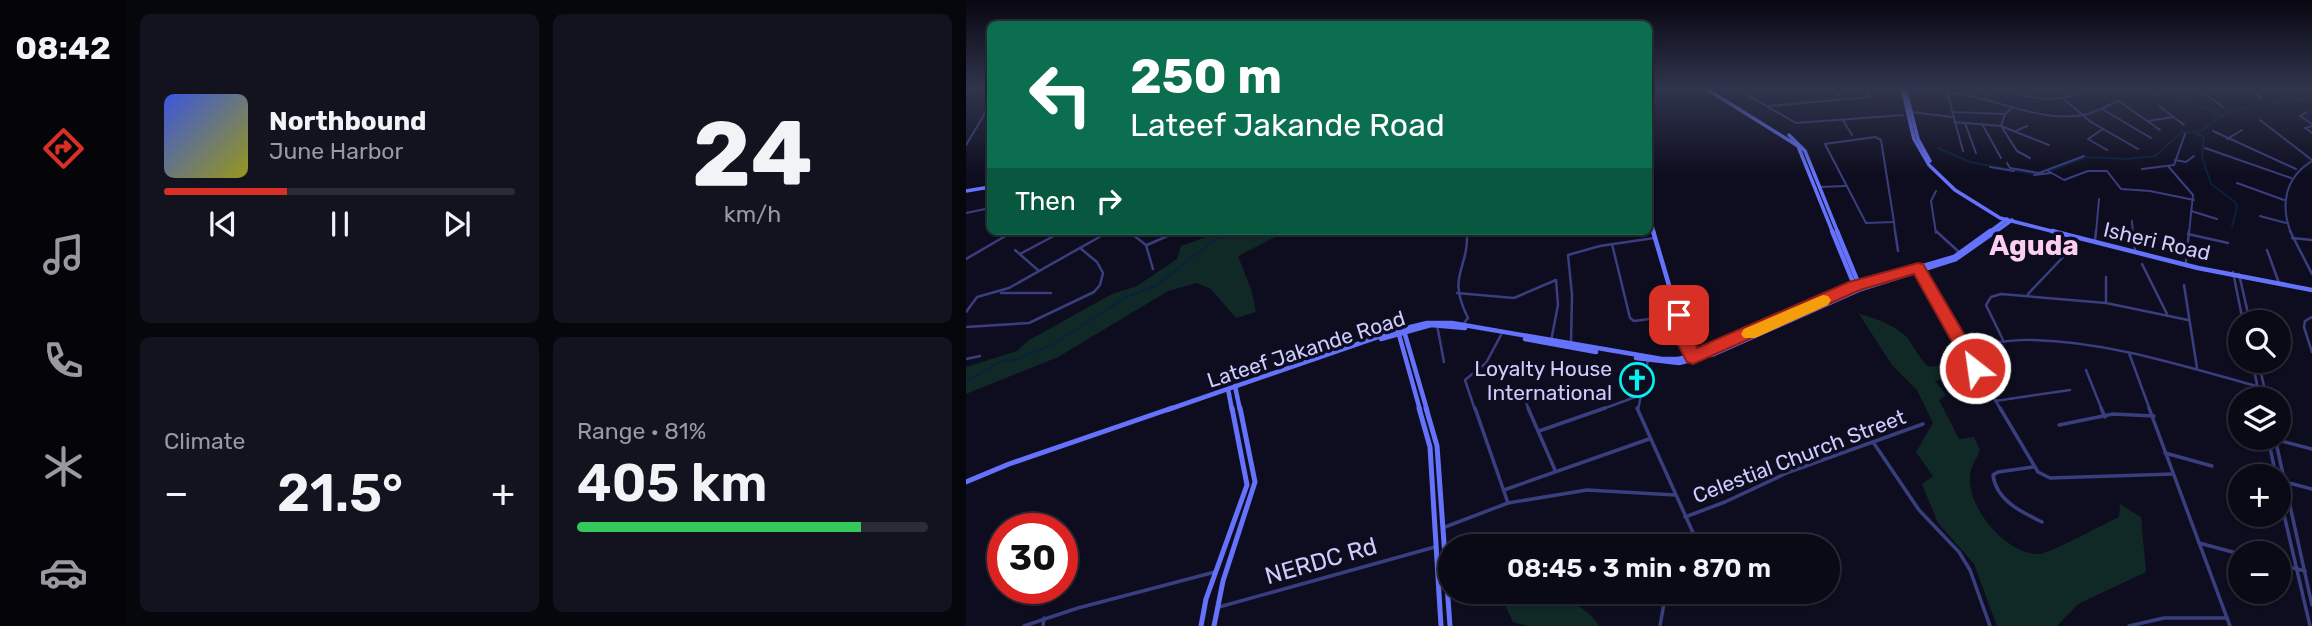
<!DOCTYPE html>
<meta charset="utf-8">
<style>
:root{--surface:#0a0a17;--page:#131320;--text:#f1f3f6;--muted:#999aa1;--line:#2a2b36;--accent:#d93025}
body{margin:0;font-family:Rubik,sans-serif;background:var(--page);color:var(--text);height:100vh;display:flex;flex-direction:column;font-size:26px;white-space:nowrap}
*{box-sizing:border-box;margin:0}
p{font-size:23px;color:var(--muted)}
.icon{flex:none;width:38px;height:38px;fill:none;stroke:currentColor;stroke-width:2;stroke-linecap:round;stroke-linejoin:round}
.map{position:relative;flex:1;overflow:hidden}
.side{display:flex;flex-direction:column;gap:14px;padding:14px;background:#06060d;width:840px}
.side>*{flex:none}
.guide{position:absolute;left:21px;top:21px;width:665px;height:214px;border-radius:10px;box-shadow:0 2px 5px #0004,0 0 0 2px var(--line);background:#0b6e4f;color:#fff;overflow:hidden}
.controls{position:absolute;left:1262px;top:310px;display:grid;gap:14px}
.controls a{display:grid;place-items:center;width:63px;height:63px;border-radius:50%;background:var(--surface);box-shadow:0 2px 5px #0004,0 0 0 2px var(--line);font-size:35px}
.speed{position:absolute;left:21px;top:513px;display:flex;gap:14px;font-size:35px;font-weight:700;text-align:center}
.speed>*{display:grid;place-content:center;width:91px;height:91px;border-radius:50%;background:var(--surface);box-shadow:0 2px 5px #0004,0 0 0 2px var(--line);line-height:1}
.speed .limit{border:10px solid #d22;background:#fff;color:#111}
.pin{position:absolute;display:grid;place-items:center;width:60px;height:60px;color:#fff;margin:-30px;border-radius:14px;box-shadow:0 4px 10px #0006}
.me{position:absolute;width:77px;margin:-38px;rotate:330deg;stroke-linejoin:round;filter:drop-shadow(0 0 5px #0008)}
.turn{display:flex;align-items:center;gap:24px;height:147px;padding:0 28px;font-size:32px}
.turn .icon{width:91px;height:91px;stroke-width:2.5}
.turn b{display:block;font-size:49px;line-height:60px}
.then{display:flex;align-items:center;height:66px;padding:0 28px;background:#0003;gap:14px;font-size:26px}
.big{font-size:52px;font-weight:600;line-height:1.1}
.side .tile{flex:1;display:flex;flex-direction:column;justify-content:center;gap:10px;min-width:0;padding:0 24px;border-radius:10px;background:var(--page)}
.side .dial{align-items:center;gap:0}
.dial b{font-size:91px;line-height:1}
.song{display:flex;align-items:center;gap:21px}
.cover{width:84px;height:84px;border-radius:10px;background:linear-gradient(135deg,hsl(230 70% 55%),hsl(60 70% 35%))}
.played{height:7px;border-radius:4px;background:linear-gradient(90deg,var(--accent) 35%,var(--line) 35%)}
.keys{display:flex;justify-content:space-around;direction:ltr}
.heat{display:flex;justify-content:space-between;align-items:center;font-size:38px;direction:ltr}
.charge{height:10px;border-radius:5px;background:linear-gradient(90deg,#34c759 81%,var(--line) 0)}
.side .tiles{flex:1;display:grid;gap:14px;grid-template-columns:repeat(2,1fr)}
.trip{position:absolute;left:472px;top:534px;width:402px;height:70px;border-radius:35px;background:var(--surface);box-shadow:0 2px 5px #0004,0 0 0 2px var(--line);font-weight:600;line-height:70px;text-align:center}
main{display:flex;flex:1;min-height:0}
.tabs{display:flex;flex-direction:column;width:126px;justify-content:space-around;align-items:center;background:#040409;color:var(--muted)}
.tabs .icon{width:49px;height:49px}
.tabs .selected{color:var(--accent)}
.tabs b{font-size:32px;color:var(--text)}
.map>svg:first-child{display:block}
</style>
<main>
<nav class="tabs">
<b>08:42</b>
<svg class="icon selected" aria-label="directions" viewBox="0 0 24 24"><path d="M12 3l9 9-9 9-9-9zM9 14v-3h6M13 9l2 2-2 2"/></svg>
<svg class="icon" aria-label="music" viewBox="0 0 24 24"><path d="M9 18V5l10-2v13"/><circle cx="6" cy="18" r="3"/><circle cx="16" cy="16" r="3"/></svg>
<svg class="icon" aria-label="phone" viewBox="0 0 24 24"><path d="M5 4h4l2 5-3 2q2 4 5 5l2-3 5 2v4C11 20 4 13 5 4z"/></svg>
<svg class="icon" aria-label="climate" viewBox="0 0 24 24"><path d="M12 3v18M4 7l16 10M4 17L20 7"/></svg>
<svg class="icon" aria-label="car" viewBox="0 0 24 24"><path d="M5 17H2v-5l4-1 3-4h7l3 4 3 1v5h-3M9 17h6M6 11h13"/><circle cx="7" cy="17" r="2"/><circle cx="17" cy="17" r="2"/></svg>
</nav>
<section class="side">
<div class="tiles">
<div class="tile">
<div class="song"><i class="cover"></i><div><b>Northbound</b><p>June Harbor</p></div></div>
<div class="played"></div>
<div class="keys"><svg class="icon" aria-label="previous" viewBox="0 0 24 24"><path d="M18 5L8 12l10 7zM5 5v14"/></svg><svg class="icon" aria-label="pause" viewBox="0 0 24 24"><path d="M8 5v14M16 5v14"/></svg><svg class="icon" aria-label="next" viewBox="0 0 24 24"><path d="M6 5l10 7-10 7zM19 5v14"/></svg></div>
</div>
<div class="tile dial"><b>24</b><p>km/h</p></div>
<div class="tile"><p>Climate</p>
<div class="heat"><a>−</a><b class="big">21.5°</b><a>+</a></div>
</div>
<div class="tile"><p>Range · 81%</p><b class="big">405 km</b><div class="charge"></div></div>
</div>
</section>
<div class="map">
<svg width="1346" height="626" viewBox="0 0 1346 626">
<rect width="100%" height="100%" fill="#0e0d1f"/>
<g fill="#102926">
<polygon points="257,231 321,231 272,256 286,292 290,312 270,318 245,289 231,283 202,291 92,357 0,394 0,367 51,351 63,340 146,294 171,286 211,259 215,246"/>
<path d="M893,314C907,317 934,327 943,340C949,350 954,358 963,367L978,365L981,378L969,381L980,395L973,400L993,439L1008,437L1014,450C1012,456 1007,463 1005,470C996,503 1040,556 1074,554C1084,553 1140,523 1153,517L1154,504L1175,517L1180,572L1112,604L1091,626H1031L1008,564L972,523L956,484L967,476L950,452L967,423L951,390L926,365Z"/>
<path d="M535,592C567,591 616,596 633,626H562L547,622L534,594Z"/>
</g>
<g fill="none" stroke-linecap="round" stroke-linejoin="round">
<g stroke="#0a213c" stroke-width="2">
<polyline points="1183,94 1212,98 1254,115"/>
<polyline points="1231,134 1238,137 1236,157 1245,184 1269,202 1271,207 1266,227"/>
<polyline points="972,148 1004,162 1068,174"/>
<path d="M1084,171L1120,157L1161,159L1189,156L1216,132C1241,134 1237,127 1255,116C1271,107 1326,100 1346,99"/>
<polyline points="0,382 37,360 48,360 86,345 160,297 191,285 251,238 269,231"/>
</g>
<g stroke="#393e7e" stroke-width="2">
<polyline points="769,88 830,123 937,115"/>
<polyline points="868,88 873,96"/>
<polyline points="977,88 981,92 997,151"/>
<path d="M1034,88C1061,98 1085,103 1113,94"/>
<polyline points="1084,88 1108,95"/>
<polyline points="1162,88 1169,90"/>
<polyline points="1231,88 1257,107"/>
<polyline points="1284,88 1296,99"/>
<polyline points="1309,88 1314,92"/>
<polyline points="1338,88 1346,89"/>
<path d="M981,92C1026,96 1071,123 1117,115C1129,113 1141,105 1153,101L1194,130"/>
<polyline points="1020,96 1031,88"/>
<polyline points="1099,100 1125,122 1172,149"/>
<polyline points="803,106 904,97 899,88"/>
<polyline points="1193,106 1218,125"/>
<polyline points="1047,107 1039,114 1035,126 1051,151 1064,158"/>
<polyline points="1136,109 1185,138"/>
<polyline points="946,112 986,117"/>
<polyline points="986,112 1039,114"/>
<polyline points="1341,112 1334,116 1346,124"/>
<polyline points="877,120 886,135"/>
<polyline points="1294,120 1346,160"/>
<polyline points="1182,121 1207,117"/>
<polyline points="988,122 1035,126 1083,145"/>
<polyline points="999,123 1010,153"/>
<polyline points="1016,124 1035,158"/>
<polyline points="1346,126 1339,128 1346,133"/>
<polyline points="1137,129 1122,139 1141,150"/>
<polyline points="1050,131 1061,126"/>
<polyline points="1247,131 1330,169"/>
<polygon points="909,137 915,140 928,222 900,223 859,144"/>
<polyline points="1261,139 1276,130"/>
<polyline points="0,145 24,105"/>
<polyline points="1239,148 1325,178"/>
<polyline points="1209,160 1220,162 1228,156"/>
<polyline points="1041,163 1044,168 1073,173 1118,156"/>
<polyline points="1202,166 1227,195 1223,233"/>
<polyline points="1024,167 1048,171"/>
<polyline points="1176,169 1208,165 1219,134"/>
<polyline points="1082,171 1098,180 1122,171 1141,171 1155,189 1184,191 1228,200"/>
<polyline points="1068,175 1085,173"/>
<polyline points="1271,183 1318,200"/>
<polyline points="854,187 879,186"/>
<polyline points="1225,211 1251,219"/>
<polyline points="0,213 24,208"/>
<polyline points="1294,216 1320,223"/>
<polyline points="1166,221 1167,233"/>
<polyline points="928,222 929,233"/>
<polyline points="162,231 164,233"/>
<polyline points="45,233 48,231"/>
<polyline points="94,233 97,231"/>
<polyline points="141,233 144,231"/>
<polyline points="209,233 213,231"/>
<polyline points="970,233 965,201 970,191"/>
<polyline points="1130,233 1133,199"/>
<path d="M1325,233C1314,205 1319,177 1346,161"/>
</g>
<g stroke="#393e7e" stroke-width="2.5">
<polyline points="162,231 180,245 187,269"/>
<polyline points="929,231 932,251"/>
<polyline points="970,231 993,252"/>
<polyline points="1167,231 1169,250"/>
<polyline points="1324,231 1346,274"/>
<polyline points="1222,234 1262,243"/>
<polyline points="1326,238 1346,240"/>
<polyline points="1129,240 1130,231"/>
<polyline points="646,244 664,318 668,321 713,315"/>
<polyline points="181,245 213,231"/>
<polyline points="49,250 73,271"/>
<polyline points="1301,250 1313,283"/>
<polyline points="54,254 97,231"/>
<polyline points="0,259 48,231"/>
<polyline points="1220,262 1223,231"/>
<polyline points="1176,264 1201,314"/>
<polyline points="953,270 1035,410"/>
<polyline points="1267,272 1277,322"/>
<polyline points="1273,274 1284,322"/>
<polyline points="1140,277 1140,303"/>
<polyline points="1218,285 1231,368"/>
<polyline points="35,293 85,293"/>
<polyline points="491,293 548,298 590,280 592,305 585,341"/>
<polyline points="1062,294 1100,254 1108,238"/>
<polyline points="0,312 11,297 43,288 144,231"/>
<polyline points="1346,317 1339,321 1338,327 1346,352"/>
<path d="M498,323L502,318C480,274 503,271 501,231"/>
<polyline points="471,325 478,362"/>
<polyline points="0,327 63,323 128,292 134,285 137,273 131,262 114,248"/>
<polyline points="1038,342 1020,305 1025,297 1035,294 1140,303 1222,320"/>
<polyline points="605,343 606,295 602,255 634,246 688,238"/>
<path d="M998,348C1021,344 1044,339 1067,340C1146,342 1223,368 1298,388"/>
<polyline points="1163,353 1184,410"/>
<polyline points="0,359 14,356"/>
<polyline points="1286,360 1294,399"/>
<polyline points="1292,360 1301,399"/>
<polyline points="1120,370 1136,410"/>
<polyline points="559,400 563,410"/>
<polyline points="1029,401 1104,390"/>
<polyline points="509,410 499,380 520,363 535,335"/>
<polyline points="634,410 672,396"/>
<polyline points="672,410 682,360"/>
</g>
<g stroke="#393e7e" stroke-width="3.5">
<polyline points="509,408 542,503"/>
<polyline points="562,408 589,470"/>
<polyline points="671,408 733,546"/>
<polyline points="1034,408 1072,472 1084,478 1207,474"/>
<polyline points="1135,408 1139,417"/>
<polyline points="1183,408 1264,626"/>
<polyline points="1093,425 1147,414 1188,416"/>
<polyline points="573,431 639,408"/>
<polyline points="1302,438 1310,476"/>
<polyline points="1304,438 1346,449"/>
<polyline points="1309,438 1346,605"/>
<polyline points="907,442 953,510 993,552 1004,570 1024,626"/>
<polyline points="1199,453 1246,466"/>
<path d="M1067,467L1032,472L1027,475C1030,500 1055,512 1076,522"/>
<polyline points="1312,480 1346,489"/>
<polyline points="1312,489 1344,626"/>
<polyline points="538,490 683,439"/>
<polyline points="719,517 759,502 823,472 957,424"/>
<polyline points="479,527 542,503 621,490 709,495"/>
<polyline points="1233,543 1274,554"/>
<polyline points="616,546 648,542 684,546"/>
<polyline points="1312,564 1339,571"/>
<polyline points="253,607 469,547"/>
<polyline points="58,626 112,608 249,572"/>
<polyline points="77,626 78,618"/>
<polyline points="694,626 700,592"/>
<polyline points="1163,626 1198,618 1261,618"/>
</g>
<g stroke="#6572fc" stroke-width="3.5">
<polyline points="739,88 832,146 867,233"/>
<polyline points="936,88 948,139 963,165 989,190 1034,218 1093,233"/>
<polyline points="939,88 952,139 964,161"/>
<polyline points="823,135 839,151 872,233"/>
<polyline points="0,191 24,187"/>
<polyline points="682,213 688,233"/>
<polyline points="1022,233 1041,219"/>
<polyline points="1028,233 1046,220"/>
</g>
<g stroke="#6572fc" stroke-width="4.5">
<polyline points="687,231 720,343 728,359"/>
<polyline points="866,231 889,287"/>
<polyline points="871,231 894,287"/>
<polyline points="1086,231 1232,268 1346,290"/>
<polyline points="432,331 454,410"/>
<polyline points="438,331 461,410"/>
<polyline points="415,339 465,325 499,328"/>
<polyline points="559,339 630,352"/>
<polyline points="670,358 713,363 748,354 895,289 990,259 1030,231"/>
<polyline points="269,386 274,410"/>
<polyline points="262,389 266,410"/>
<polyline points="201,410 432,330 461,323 486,323 696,359 712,359 739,353 889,286 988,257 1024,231"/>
</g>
<g stroke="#6572fc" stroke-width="5">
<polyline points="453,408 464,447 475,626"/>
<polyline points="460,408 471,446 484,626"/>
<polyline points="0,482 43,464 206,408"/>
<polyline points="235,626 240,599 281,485 266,408"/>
<polyline points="248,626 257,581 289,482 274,408"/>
</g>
</g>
<linearGradient id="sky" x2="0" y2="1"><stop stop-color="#080711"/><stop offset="0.5" stop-color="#30354d"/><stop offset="1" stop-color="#30354d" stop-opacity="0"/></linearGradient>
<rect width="1346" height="176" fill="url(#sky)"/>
<polygon fill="#d93025" stroke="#8d1f18" stroke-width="2" points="952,263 957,264 1015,363 1018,368 1015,372 1003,372 948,274 894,290 727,364 721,362 711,343 705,315 707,311 718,311 731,348 883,282"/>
<polygon fill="#f59e0b" points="857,295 862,296 865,300 862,305 789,338 778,338 775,334 778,329"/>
<defs>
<g id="church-ring" transform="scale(1.75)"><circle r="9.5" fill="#0e0d1f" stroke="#04f2f0" stroke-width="1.5"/><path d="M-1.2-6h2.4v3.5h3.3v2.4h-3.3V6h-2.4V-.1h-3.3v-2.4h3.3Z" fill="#04f2f0"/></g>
</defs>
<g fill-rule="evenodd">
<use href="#church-ring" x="671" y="380"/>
</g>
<g text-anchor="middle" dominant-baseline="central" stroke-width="7" stroke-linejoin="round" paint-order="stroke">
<g font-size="21" fill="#ccccfe" stroke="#0e0d1f">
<text transform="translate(1191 241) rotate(13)">Isheri Road</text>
<text transform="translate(340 349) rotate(-18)">Lateef Jakande Road</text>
<text transform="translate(833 456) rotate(-21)">Celestial Church Street</text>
</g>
<g font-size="21" fill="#ccccfe" stroke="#0e0d1f" text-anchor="end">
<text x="646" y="368">Loyalty House<tspan x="646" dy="24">International</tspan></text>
</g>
<g font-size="24" fill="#ccccfe" stroke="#0e0d1f">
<text transform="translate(355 561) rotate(-16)">NERDC Rd</text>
</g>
<g font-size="28" font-weight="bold" fill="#fecef2" stroke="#0e0d1f">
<text x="1068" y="245">Aguda</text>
</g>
</g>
</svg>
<div class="controls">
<a><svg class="icon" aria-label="search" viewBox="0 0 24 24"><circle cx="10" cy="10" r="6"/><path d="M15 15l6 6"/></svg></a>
<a><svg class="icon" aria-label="layers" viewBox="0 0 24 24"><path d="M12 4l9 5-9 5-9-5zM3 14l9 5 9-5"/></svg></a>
<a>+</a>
<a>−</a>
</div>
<div class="speed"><div class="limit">30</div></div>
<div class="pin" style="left:713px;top:315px;background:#d93025"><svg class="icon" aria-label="arrive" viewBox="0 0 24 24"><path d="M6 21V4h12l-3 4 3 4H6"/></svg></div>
<svg class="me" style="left:1009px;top:368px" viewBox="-20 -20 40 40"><circle r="17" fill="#d93025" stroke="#fff" stroke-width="3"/><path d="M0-11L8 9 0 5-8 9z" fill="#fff"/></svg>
<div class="trip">08:45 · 3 min · 870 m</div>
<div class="guide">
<div class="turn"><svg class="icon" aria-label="left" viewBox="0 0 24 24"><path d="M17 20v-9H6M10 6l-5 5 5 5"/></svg><div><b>250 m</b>Lateef Jakande Road</div></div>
<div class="then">Then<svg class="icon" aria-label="right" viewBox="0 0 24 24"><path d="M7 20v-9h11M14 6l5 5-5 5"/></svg></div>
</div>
</div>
</main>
